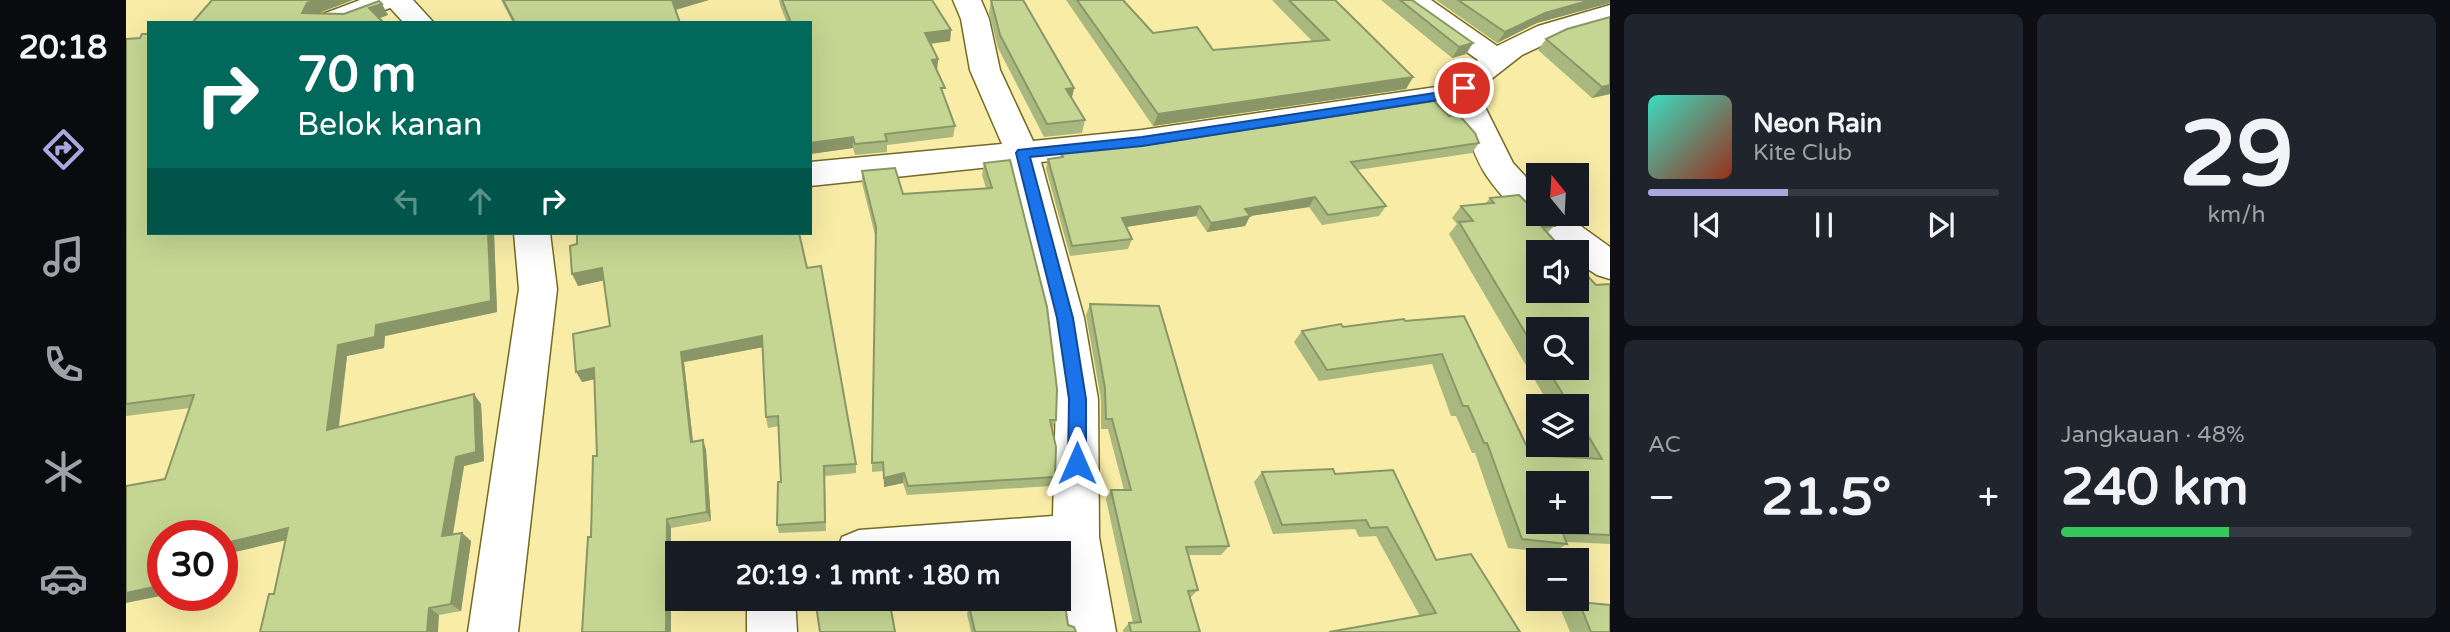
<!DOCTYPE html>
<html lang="id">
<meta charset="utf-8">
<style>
:root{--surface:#171b24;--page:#20242c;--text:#f1f3f6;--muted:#9ea1a6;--line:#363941;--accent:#a9a7de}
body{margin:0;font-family:"Varela Round",sans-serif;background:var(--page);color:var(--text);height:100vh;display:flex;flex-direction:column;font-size:26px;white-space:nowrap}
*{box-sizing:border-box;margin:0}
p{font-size:23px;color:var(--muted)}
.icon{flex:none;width:38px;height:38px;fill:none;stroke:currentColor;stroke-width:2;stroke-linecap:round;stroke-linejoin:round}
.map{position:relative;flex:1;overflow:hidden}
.side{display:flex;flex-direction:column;gap:14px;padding:14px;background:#0d0f14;width:840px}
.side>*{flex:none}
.guide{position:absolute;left:21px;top:21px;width:665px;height:214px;border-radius:0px;box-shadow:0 7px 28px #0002;background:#00695c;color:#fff;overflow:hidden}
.needle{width:46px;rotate:342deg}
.controls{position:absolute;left:1400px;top:163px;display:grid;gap:14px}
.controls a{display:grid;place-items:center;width:63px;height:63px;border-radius:0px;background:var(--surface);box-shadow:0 7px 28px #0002;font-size:35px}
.speed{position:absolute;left:21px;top:520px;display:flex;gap:14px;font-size:35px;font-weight:700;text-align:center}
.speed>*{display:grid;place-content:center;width:91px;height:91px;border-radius:50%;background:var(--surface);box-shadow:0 7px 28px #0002;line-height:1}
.speed .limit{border:10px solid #d22;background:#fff;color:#111}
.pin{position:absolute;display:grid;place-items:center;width:60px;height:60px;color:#fff;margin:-30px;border:4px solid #fff;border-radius:50%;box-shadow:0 2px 7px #0007}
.me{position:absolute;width:77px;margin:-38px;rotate:0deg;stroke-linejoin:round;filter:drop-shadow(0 0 5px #0008)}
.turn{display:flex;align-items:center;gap:24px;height:147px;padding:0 35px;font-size:32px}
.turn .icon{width:91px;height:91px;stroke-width:2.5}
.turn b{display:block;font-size:49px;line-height:60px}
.lanes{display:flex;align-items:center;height:66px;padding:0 35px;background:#0003;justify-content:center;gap:35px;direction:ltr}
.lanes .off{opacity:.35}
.big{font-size:52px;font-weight:800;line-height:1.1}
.side .tile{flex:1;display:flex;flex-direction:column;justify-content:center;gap:10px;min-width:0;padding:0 24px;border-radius:10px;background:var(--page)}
.side .dial{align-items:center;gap:0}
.dial b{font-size:91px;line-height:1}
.song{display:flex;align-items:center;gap:21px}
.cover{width:84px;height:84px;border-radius:10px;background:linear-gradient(135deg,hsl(170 70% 55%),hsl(10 70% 35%))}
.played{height:7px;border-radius:4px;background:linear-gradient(90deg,var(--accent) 40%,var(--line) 40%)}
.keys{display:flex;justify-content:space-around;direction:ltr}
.heat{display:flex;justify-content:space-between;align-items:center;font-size:38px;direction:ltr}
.charge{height:10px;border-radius:5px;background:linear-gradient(90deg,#34c759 48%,var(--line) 0)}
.side .tiles{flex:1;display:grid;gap:14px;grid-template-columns:repeat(2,1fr)}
.trip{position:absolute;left:539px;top:541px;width:406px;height:70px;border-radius:0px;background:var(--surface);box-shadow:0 7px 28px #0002;font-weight:800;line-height:70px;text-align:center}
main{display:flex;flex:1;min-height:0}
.menu{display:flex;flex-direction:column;width:126px;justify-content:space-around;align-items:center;background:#090b0e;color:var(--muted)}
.menu .icon{width:49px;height:49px}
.menu .selected{color:var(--accent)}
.menu b{font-size:32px;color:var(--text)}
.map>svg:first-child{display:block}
</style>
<main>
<nav class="menu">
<b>20:18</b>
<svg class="icon selected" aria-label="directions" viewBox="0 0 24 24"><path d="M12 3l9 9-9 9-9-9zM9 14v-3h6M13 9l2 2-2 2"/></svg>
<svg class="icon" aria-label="music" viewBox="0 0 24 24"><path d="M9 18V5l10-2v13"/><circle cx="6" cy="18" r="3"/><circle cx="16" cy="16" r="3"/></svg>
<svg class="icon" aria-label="phone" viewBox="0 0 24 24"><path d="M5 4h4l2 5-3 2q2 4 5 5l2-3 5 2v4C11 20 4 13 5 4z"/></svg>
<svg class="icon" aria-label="climate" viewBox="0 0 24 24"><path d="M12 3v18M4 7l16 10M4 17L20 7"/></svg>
<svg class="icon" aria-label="car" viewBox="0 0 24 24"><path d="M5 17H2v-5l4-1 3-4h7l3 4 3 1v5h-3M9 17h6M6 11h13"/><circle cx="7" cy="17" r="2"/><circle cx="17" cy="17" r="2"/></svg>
</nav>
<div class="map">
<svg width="1484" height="632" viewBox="0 0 1484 632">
<rect width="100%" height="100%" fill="#f8eca6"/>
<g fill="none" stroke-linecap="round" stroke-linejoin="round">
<g stroke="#756a24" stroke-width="3">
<g id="street">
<polygon points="234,0 273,0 269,6 225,23 185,23 189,17"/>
<path d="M827,0H855L863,19L874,70L907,141L1016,130L1317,86L1352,60L1277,6L1273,0H1305L1371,46L1412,26L1484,5V22L1432,38L1396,55L1346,94L1360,109L1387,163L1412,190V214H1438L1484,247V279L1471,275L1451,262V252H1438C1410,229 1380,205 1360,175C1345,152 1341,123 1320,105L1016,152L915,162L958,318L972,399L973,537L990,632H940L933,579V553H710L716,537L733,530L927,516L930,399L920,318L883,165L684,186V162L876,144L844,70L835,19Z"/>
<polygon points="621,598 669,598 671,632 621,632"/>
</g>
</g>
<g stroke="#756a24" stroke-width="3">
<g id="secondary">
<polygon points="257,0 287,0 308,23 278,23"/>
<polygon points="388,233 424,233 431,289 392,632 342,632 393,289"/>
</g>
</g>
<use href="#street" fill="#fff" fill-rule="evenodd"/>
<use href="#secondary" fill="#fff" fill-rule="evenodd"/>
</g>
<g fill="#a9b87e" fill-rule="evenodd">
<polygon points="375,0 583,0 550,10 554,23 387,23"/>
<polygon points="653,0 806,0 825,30 824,41 805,44 812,59 811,70 818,97 829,126 827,137 761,145 761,152 729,155 727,148 684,154 684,23 661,23 654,5"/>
<polygon points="865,0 948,88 946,98 959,120 956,133 918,137 872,48 863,13"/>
<polygon points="940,0 997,0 1027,33 1087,50 1186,41 1146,0 1209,0 1287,77 1280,89 1027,126"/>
<polygon points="1255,0 1286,0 1347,43 1340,54 1326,58"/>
<polygon points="1310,0 1484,0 1484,3 1411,23 1371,43"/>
<polygon points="14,38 23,233 368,233 371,312 259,336 258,348 221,356 213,427 355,404 358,461 338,466 327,535 336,533 345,541 335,611 313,615 148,594 160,540 39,479 64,408 0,416 0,39"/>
<polygon points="1420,39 1484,94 1466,98 1412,50"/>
<polygon points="1323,116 1353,143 1346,153 1231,170 1260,206 1253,216 1196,225 1183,207 1124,216 1119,226 1081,232 1070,216 1000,227 1006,239 1002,249 944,256 920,169 922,159 934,158 935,153"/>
<polygon points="884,160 930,420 926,430 929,477 925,486 781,495 777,483 758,487 757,471 746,472 750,239 736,183 736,171 777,194 860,188 856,175 858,163"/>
<path d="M1364,198L1428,226L1421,233L1470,285L1484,284V544L1441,542V544L1426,553L1382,548L1349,453H1346L1330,416H1325L1306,364L1193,381L1168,342L1176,331L1338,316L1405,455L1455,458L1447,444H1451V406H1424L1323,234L1331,224L1326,218L1335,206L1359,204ZM1412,329L1451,368H1412Z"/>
<polygon points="451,244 681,268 730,464 730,473 699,476 700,531 653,533 651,525 655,482 653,426 642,428 640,417 637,347 558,362 567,441 577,440 580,450 585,521 545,528 545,632 456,632 471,456 469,379 456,382 484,326 477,280 452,286"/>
<polygon points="964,304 1103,546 1095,555 1063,555 1072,590 1064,598 1074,632 997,632 997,630 1003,623 1007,623 980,499 985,490 998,490 982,429 975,429 975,399 960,315"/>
<polygon points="1136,472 1209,474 1394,632 1294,616 1250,536 1233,537 1229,529 1147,534 1128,482"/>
<polygon points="1453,602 1484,632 1444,632 1435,610"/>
<polygon points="843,606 942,625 950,632 845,632 841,614"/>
</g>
<g fill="#8a9667">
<polygon points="189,0 227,0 188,15 176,13 181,3"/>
<polygon points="546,0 583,0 548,10"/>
<polygon points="1465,0 1484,0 1484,3 1411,23 1371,43 1379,32 1419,13"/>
<polygon points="256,4 262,15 249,20 243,8"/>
<polygon points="825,30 824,41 799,44 799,33"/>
<polygon points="1347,43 1340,54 1326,58 1333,47"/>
<polygon points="812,59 811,70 806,60"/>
<polygon points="1287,77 1280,89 1027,126 1032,114"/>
<polygon points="1484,85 1484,94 1466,98 1476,87"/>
<polygon points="948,88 945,101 940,89"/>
<polygon points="727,137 727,148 684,154 684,143"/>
<polygon points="1189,197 1183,207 1124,216 1119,226 1081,232 1085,223 1119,209"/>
<polygon points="1074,206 1070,216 993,228 996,218"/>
<polygon points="362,233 368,233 371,312 259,336 258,348 221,356 211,440 201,430 212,345 250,325"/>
<polygon points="476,268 480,280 452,286 446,274"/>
<polygon points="636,336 638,347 558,362 568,452 565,442 555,352"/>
<polygon points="468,368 474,378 456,382 450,372"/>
<polygon points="348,394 355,404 358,461 338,466 325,544 316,536 330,457"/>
<polygon points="577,440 580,450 585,521 581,512"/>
<polygon points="778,473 777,483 758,487 758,478"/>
<polygon points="541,519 545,528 545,632 540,632"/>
<polygon points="162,528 174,537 96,555 96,544"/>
<polygon points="336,533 345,541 335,611 325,604"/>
<polygon points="37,585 37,595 39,595 0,603 0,593"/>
<polygon points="303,608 313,615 312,632 301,632"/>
</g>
<g fill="#c5d693" stroke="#8a9667" stroke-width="2" fill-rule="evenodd">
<polygon points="86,0 189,0 181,3 176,13 218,14 253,1 256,4 243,8 258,23 66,23"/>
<polygon points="377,0 546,0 554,23 389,23"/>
<polygon points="656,0 806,0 825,30 799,33 812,59 806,60 819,88 815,88 829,126 759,134 761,141 729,144 727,137 684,143 684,23 665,23"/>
<polygon points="865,0 897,0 948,88 940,89 959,120 921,124 874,35"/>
<polygon points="951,0 997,0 1027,33 1071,27 1087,50 1203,40 1163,0 1209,0 1287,77 1032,114"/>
<polygon points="1274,0 1286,0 1347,43 1333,47"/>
<polygon points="1332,0 1465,0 1419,13 1379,32"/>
<polygon points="1484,17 1484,85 1476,87 1420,39 1441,29"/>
<polygon points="16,34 23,34 23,233 362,233 365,301 250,325 249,337 212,345 201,430 348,394 350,452 330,457 316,536 336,533 325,604 303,608 301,632 134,632 143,594 148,594 162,528 96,544 96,536 37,536 37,585 0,593 0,486 39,479 68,395 0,404 0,39 14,38"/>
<polygon points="1308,101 1323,116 1333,115 1349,133 1353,143 1225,162 1260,206 1202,215 1189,197 1119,209 1124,216 1085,223 1074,206 996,218 1006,239 946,246 922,159 937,157 935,153 1020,145"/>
<polygon points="884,160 921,307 931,389 930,420 924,420 930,447 929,477 782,486 778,473 758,478 757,462 746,463 750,227 736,171 769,168 777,194 866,188 858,163"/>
<path d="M1393,195L1412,214L1428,226L1416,227L1439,252H1412V290H1451V265L1470,285L1484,284V535L1437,533L1441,544L1396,539L1361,443H1358L1342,406H1337L1316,354L1201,370L1176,331L1215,324L1217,327L1278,319L1279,321L1338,316L1405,455L1476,459L1451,417V406H1444L1421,368H1451V329H1412V354L1333,222L1347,221L1335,206L1368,203L1364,198ZM1412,483H1451V522H1412Z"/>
<polygon points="451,233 673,233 681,268 695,266 730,464 698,466 699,522 651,525 652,482 655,482 652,416 640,417 636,336 555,352 565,442 577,440 581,512 541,519 540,632 456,632 462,537 465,537 467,456 471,456 468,368 450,372 447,334 484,326 476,268 446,274 444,246 451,244"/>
<polygon points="964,304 1033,306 1103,546 1060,547 1072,590 1062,591 1074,632 1005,632 1003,623 1015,622 985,490 1005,490 986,419 980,419 979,388"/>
<polygon points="1207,469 1209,474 1267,470 1310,560 1345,554 1394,632 1203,632 1310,613 1261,527 1244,528 1240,520 1156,525 1136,472"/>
<polygon points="933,591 937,591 942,625 948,627 950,632 849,632 843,606 889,598 933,598"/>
<polygon points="689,598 763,598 769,632 694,632"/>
<polygon points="1453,602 1484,605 1484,632 1465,632"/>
</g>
<polygon fill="#1a73e8" stroke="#114b97" stroke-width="2" points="1338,84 1344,88 1325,98 1016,146 904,157 947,318 960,399 960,463 957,469 951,471 944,469 942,463 943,399 931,318 890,153 892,150 1016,137 1322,91"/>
</svg>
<div class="controls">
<a><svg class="needle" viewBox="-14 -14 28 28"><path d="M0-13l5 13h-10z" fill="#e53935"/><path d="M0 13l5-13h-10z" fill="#9ea1a6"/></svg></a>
<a><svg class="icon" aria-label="sound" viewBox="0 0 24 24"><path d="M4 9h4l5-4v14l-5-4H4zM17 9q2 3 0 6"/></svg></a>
<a><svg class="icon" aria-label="search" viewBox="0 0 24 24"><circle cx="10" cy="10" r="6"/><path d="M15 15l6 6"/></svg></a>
<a><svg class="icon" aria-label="layers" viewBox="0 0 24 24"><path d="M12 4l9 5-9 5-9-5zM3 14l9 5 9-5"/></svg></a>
<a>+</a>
<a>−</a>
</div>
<div class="speed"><div class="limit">30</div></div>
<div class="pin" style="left:1338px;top:88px;background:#d93025"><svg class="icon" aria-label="arrive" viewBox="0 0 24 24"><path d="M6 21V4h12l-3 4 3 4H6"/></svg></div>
<svg class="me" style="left:951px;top:463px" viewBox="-20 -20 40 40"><path d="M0-17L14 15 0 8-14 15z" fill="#1a73e8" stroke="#fff" stroke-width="4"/></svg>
<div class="trip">20:19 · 1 mnt · 180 m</div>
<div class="guide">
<div class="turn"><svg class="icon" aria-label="right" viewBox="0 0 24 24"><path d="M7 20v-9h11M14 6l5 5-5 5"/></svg><div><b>70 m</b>Belok kanan</div></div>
<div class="lanes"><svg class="icon off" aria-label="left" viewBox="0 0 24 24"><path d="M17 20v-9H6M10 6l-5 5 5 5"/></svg><svg class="icon off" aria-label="ahead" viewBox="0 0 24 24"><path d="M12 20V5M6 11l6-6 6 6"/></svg><svg class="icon" aria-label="right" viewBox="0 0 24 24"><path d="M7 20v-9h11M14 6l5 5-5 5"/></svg></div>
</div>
</div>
<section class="side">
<div class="tiles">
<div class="tile">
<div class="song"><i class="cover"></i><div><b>Neon Rain</b><p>Kite Club</p></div></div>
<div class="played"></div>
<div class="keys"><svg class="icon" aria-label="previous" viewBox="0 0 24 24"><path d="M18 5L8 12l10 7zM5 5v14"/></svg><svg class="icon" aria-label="pause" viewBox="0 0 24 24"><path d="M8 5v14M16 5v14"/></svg><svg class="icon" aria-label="next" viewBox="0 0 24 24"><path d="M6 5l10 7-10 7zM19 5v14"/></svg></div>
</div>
<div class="tile dial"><b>29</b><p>km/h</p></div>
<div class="tile"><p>AC</p>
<div class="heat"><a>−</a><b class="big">21.5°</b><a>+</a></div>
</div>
<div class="tile"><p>Jangkauan · 48%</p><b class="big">240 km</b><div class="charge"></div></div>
</div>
</section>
</main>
